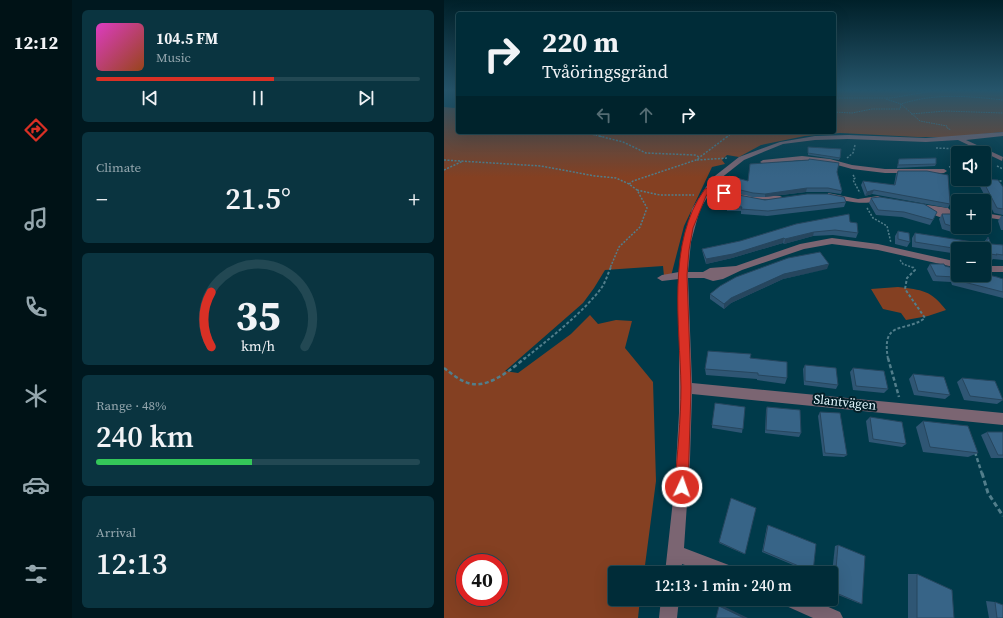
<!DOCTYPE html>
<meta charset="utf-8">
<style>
:root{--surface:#002c38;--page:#0a3440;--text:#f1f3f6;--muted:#95a7ae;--line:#224853;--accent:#d93025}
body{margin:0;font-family:"Source Serif 4",serif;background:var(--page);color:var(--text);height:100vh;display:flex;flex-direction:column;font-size:15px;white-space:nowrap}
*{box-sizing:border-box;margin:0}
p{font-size:13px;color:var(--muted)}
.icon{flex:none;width:22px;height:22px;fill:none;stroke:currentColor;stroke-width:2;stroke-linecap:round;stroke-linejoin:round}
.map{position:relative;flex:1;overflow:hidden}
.details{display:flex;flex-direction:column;gap:10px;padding:10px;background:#00181f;width:372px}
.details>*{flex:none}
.top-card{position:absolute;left:12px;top:12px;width:380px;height:122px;border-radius:4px;box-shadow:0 4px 16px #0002,0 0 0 1px var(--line);background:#002c38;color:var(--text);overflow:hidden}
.buttons{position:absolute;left:507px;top:146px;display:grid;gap:8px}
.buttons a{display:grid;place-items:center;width:40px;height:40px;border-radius:4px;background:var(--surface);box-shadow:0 4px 16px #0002,0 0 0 1px var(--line);font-size:20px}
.speed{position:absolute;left:12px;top:554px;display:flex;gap:8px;font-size:20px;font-weight:700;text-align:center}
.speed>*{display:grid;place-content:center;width:52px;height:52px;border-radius:50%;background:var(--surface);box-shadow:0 4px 16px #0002,0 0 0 1px var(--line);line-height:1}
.speed .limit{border:6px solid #d22;background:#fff;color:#111}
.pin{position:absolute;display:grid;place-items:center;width:34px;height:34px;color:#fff;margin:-17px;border-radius:8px;box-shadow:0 2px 6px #0006}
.me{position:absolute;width:44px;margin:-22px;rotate:3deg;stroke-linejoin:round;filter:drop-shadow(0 0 3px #0008)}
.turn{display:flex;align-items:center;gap:14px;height:84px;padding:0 20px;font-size:18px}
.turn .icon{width:52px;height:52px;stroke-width:2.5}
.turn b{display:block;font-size:28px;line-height:34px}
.lanes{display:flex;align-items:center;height:38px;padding:0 20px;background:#0003;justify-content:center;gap:20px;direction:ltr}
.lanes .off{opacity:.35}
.big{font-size:30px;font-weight:600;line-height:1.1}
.details .card{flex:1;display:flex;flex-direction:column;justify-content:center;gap:6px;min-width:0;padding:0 14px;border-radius:6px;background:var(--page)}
.details .dial{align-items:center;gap:0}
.dial svg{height:104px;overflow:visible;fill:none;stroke:var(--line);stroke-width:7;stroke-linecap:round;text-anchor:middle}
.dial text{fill:var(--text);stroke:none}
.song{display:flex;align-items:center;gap:12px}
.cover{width:48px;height:48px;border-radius:6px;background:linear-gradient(135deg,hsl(310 70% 55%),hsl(20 70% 35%))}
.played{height:4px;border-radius:2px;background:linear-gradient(90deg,var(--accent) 55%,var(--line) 55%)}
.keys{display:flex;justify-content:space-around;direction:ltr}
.heat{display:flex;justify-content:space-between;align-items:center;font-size:22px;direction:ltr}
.charge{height:6px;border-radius:3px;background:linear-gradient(90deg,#34c759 48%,var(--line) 0)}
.trip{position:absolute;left:164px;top:566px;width:230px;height:40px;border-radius:4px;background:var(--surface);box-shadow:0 4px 16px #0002,0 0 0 1px var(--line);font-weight:600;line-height:40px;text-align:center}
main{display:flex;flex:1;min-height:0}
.tab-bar{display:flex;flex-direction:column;width:72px;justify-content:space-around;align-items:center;background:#001216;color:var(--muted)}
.tab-bar .icon{width:28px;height:28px}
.tab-bar .selected{color:var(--accent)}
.tab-bar b{font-size:18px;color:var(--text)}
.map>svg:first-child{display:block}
</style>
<main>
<nav class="tab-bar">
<b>12:12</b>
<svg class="icon selected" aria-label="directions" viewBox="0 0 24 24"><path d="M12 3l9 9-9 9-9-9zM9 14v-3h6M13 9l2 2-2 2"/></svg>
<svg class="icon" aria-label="music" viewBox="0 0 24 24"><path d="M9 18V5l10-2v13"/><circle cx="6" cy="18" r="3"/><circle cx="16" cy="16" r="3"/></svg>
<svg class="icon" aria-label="phone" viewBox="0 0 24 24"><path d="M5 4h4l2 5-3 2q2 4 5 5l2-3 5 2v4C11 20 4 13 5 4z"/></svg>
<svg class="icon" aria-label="climate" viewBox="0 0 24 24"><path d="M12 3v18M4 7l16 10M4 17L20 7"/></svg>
<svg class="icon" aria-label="car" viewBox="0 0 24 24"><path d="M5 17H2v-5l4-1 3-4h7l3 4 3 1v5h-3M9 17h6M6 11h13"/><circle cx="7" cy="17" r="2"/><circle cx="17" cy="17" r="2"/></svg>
<svg class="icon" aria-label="filters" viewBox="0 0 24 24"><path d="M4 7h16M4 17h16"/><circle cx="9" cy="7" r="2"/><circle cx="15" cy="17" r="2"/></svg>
</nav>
<section class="details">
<div class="card">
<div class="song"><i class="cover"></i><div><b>104.5 FM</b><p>Music</p></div></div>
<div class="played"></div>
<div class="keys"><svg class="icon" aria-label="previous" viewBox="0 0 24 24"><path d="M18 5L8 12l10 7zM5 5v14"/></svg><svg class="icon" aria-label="pause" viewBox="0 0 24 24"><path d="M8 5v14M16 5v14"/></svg><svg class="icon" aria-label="next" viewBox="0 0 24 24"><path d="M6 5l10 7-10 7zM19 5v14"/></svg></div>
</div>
<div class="card"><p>Climate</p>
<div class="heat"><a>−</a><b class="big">21.5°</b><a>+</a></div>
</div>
<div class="card dial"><svg viewBox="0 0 100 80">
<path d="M14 69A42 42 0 1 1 86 69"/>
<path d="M14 69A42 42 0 0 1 14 27" stroke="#d93025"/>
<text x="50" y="56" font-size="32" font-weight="700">35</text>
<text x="50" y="72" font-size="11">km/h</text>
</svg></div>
<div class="card"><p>Range · 48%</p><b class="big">240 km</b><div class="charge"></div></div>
<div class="card"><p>Arrival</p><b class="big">12:13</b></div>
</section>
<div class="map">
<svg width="559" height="618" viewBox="0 0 559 618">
<rect width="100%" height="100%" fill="#003a4a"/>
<g fill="#844022" fill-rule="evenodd">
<path d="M390,91H559V132L509,137H474L396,133L361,136L317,145L295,157L283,155L278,160L281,164L268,167L240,226L227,276H220L219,266L161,270L150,288L139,303L61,371L74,373L127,334L146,315L154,324L172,320L188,321L181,348L209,382L212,481L200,573H171V599H196L194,618H0V107L10,108L14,106V132H390ZM21,563H55V597H21Z"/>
<path d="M454,287C478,290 487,290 502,310L484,316L462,320L457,313L439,309L427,289Z"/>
</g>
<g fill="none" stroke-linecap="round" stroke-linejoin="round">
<g stroke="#527e8b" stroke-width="1" stroke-dasharray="1.5 1" stroke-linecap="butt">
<polyline points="390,98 447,98 488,91"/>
<polyline points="442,99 457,104 476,121 503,126 503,128 507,130"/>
<path d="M390,112L408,113L428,109H456L457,104C491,93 524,96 559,100"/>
<polyline points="467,114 501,111 559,113"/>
<polyline points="137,132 159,137"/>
<polyline points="283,137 290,132"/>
</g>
<g stroke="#527e8b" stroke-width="1.5" stroke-dasharray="2 1.5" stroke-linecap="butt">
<polyline points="155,136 179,142 202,153 251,155 255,157"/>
<polyline points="492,148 519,149"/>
<polyline points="403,158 409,153 411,145"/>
<polyline points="0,160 97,166 151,176 172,178 185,184 193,190 203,208 196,227 175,247 166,268"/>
<polyline points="253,160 284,158"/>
<polyline points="553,166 559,169"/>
<polyline points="505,167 514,165"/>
<polyline points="0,170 19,161"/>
<polyline points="506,174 514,176"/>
<polyline points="409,175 411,178 409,180 416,193"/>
<polyline points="552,181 559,181"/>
<polyline points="185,184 189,181 252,160 284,136"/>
<polyline points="193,190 216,195 250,195"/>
<polyline points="423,208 429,218 443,226 447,243"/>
<polyline points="456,260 459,264 470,268"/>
</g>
<g stroke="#527e8b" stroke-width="2" stroke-dasharray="3 2" stroke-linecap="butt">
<path d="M80,359C104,340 141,311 158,287C162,281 164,273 167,267"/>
<path d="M444,359C437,319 461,333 481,318L461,289L463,278L471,270L469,267"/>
</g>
<g stroke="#527e8b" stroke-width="2.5" stroke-dasharray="4 2.5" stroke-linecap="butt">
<polyline points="444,358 455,397"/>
<path d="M0,368C8,374 17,382 28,384C46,387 68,369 81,358"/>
<polyline points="531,452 538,474"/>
</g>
<polyline stroke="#527e8b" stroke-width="3" stroke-dasharray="5 3" stroke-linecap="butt" points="538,473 544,493 559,516"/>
<g fill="#7b6572" fill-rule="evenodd">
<polygon points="559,132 559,136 522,140 559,157 558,161 514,140 482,142 404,139 371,140 339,144 300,160 272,182 268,189 290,194 336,196 340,198 336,200 290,198 266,193 256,209 247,242 244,272 259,272 266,268 292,266 356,244 388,238 434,244 514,262 514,268 434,250 388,244 360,249 298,270 279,279 269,281 260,278 244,278 248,383 559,413 559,425 248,394 246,459 240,548 290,567 292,573 264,573 238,564 237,573 221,573 231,482 235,413 235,279 218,281 213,278 218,275 235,272 239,242 248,209 267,179 295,157 336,142 371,136 404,135 482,138"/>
<polygon points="358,156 386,159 408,165 441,169 500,169 503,171 500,173 441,173 408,169 386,163 358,160 319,164 316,162 319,160"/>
<path d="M384,193L414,199L434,196L438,198C425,208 399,200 384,197Z"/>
<path d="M470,203L504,208L509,213L507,218C493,220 483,209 470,207Z"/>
<polygon points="540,213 559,216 559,220 540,217"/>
<rect x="540" y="266" width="19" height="6"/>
<polygon points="217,599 235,599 233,618 215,618"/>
<polygon points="337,599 366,599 396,612 399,618 369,618 340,605"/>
</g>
</g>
<g fill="#2f5674">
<polygon points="364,147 396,158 395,160 364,155"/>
<polygon points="455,159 492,164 491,166 453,168"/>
<polygon points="454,171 506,204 504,208 428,194 421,196 417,185 419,181 450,185 452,174"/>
<polygon points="393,172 398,191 397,194 383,192 362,192 321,197 308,197 284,190 285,176 304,181"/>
<polygon points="537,179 540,179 559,187 559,215 550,213 534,183"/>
<polygon points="427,198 489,220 486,225 458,217 432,215 425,203"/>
<polygon points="321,200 402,202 400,207 323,216 297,214 297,211 283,211 283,206"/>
<polygon points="498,214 514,228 511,233 498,229 495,219"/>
<polygon points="557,216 559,216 559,230 557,230 554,221"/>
<polygon points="406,222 414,233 412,238 389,235 369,236 340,244 339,243 288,258 262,264 259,254 258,249 296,241"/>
<polygon points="454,231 466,242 463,247 451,244 451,236"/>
<polygon points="471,233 539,244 540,242 544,237 547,244 559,245 559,260 549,259 548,260 540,258 540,249 514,249 514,254 468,247 468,238"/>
<polygon points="486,264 501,266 559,279 559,298 508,285 507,282 489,281 483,269"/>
<polygon points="383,269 339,279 287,303 280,309 266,299 266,294"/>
<polygon points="306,358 343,378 341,384 313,380 313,379 262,375 261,369"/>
<polygon points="361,365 394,385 392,389 360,385 359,369"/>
<polygon points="409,368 444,389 440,393 409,390 406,372"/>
<polygon points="469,374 506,395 501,399 470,395 465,379"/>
<polygon points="518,378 559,400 553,404 520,400 513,382"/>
<polygon points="301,407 298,433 268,428 268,425"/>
<polygon points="323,407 357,433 355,437 321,433 322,410"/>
<polygon points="376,412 403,455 400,457 379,456 374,416"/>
<polygon points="426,417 462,444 458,447 425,442 422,421"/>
<polygon points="479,421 534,453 524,457 479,452 472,427"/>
<polygon points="543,432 559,432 559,458 547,458 537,435"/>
<polygon points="324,525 369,572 366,572 318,552 323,526"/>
<polygon points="275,542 301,554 300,554 275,543"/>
<polygon points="394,545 418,604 414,603 387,592 387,582 391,546"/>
<polygon points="464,574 473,574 510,618 464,618"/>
<polygon points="542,601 551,602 559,618 545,618"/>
</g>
<g fill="#26465e">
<polygon points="363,188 362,192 321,197 321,194"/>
<polygon points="430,190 428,194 421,196 423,192"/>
<polygon points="370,232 369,236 340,244 341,239"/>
<polygon points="340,238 339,243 288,258 262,264 262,259"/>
<polygon points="385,264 383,269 339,279 287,303 280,309 280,304 287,298 340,274"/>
<polygon points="275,604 304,618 300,618 275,606"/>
</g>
<g fill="#376487" stroke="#26465e">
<polygon points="364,147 397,149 396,158 364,153"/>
<polygon points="492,158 492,164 454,165 455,159"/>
<polygon points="365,159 395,163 393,172 398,191 384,188 363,188 321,194 309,193 284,187 285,176 304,181 306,164 365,160"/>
<polygon points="454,171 483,171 504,175 506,204 430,190 423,192 419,181 451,185"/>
<polygon points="538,179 554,180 559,187 559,209 553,208"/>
<polygon points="284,193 321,200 363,194 384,194 400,197 402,202 324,211 297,209 298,207 283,206"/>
<polygon points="436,197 480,204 493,212 489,220 460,212 434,210 427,198"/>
<polygon points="405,214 406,222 413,223 414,233 391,230 370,232 341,239 340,238 289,254 262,259 258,249 296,241 352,224"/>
<polygon points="498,214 508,214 514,228 501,224"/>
<polygon points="454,231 465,233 466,242 454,239"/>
<polygon points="471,233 542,244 544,237 547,244 559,245 559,255 552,254 553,255 540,253 540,249 515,249 471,242"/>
<polygon points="376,252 385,264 340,274 287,298 280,304 266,294 276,286 292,277 344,258"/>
<polygon points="486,264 500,264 501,266 514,269 514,275 540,275 540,274 553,277 559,279 559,292 512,280 511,277 492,276"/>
<polygon points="264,351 307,354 306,358 343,362 343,378 314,375 314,373 261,369"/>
<polygon points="361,365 392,368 394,385 361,381"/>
<polygon points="409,368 440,371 444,389 412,386"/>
<polygon points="469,374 500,377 506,395 474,391"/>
<polygon points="518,378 551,381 559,400 526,396"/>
<polygon points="271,403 301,407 299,429 268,425"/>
<polygon points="323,407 356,410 357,433 322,430"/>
<polygon points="376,412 396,413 403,455 381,453"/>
<polygon points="426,417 458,422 462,444 429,439"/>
<polygon points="479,421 524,426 534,453 486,447"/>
<polygon points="543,432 559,432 559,455 554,455"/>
<polygon points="287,498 312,508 301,554 275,542"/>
<polygon points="324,525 372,544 369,572 319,551"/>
<polygon points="394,545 421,556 418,604 390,592"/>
<polygon points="473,574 508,590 510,618 473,618"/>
<polygon points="551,602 559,605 559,618 553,618"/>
<polygon points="275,606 300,618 272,618"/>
</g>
<linearGradient id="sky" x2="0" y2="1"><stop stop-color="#002029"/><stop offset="0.51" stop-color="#26556b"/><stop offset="1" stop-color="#26556b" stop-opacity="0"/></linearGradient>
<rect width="559" height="177" fill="url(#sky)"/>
<path fill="#d93025" stroke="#8d1f18" d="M263,188L283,193L280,195L265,192L262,196L249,228L245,250L243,275L247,388L244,487L242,491L238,493L233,491L231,487C233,454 237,420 237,387C236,325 222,242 261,189Z"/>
<g text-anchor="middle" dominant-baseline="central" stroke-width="4" stroke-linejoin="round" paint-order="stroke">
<g font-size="13" fill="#e3f7fe" stroke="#031f28">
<text transform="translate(401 402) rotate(6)">Slantvägen</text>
</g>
</g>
</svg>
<div class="buttons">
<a><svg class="icon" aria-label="sound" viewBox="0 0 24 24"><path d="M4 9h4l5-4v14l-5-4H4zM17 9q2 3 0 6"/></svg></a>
<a>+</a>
<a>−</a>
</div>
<div class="speed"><div class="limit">40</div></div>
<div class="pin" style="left:280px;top:193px;background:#d93025"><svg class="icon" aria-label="arrive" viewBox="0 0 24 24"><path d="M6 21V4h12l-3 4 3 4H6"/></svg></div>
<svg class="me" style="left:238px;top:487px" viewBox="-20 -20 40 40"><circle r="17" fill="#d93025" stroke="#fff" stroke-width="3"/><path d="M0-11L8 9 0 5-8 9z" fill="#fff"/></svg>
<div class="trip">12:13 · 1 min · 240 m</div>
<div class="top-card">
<div class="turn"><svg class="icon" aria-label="right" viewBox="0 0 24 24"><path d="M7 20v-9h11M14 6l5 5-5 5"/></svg><div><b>220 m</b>Tvåöringsgränd</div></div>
<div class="lanes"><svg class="icon off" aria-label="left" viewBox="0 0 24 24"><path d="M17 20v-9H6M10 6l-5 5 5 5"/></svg><svg class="icon off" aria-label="ahead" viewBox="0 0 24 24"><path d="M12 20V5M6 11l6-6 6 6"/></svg><svg class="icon" aria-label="right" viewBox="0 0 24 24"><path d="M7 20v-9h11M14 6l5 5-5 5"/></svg></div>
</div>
</div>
</main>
